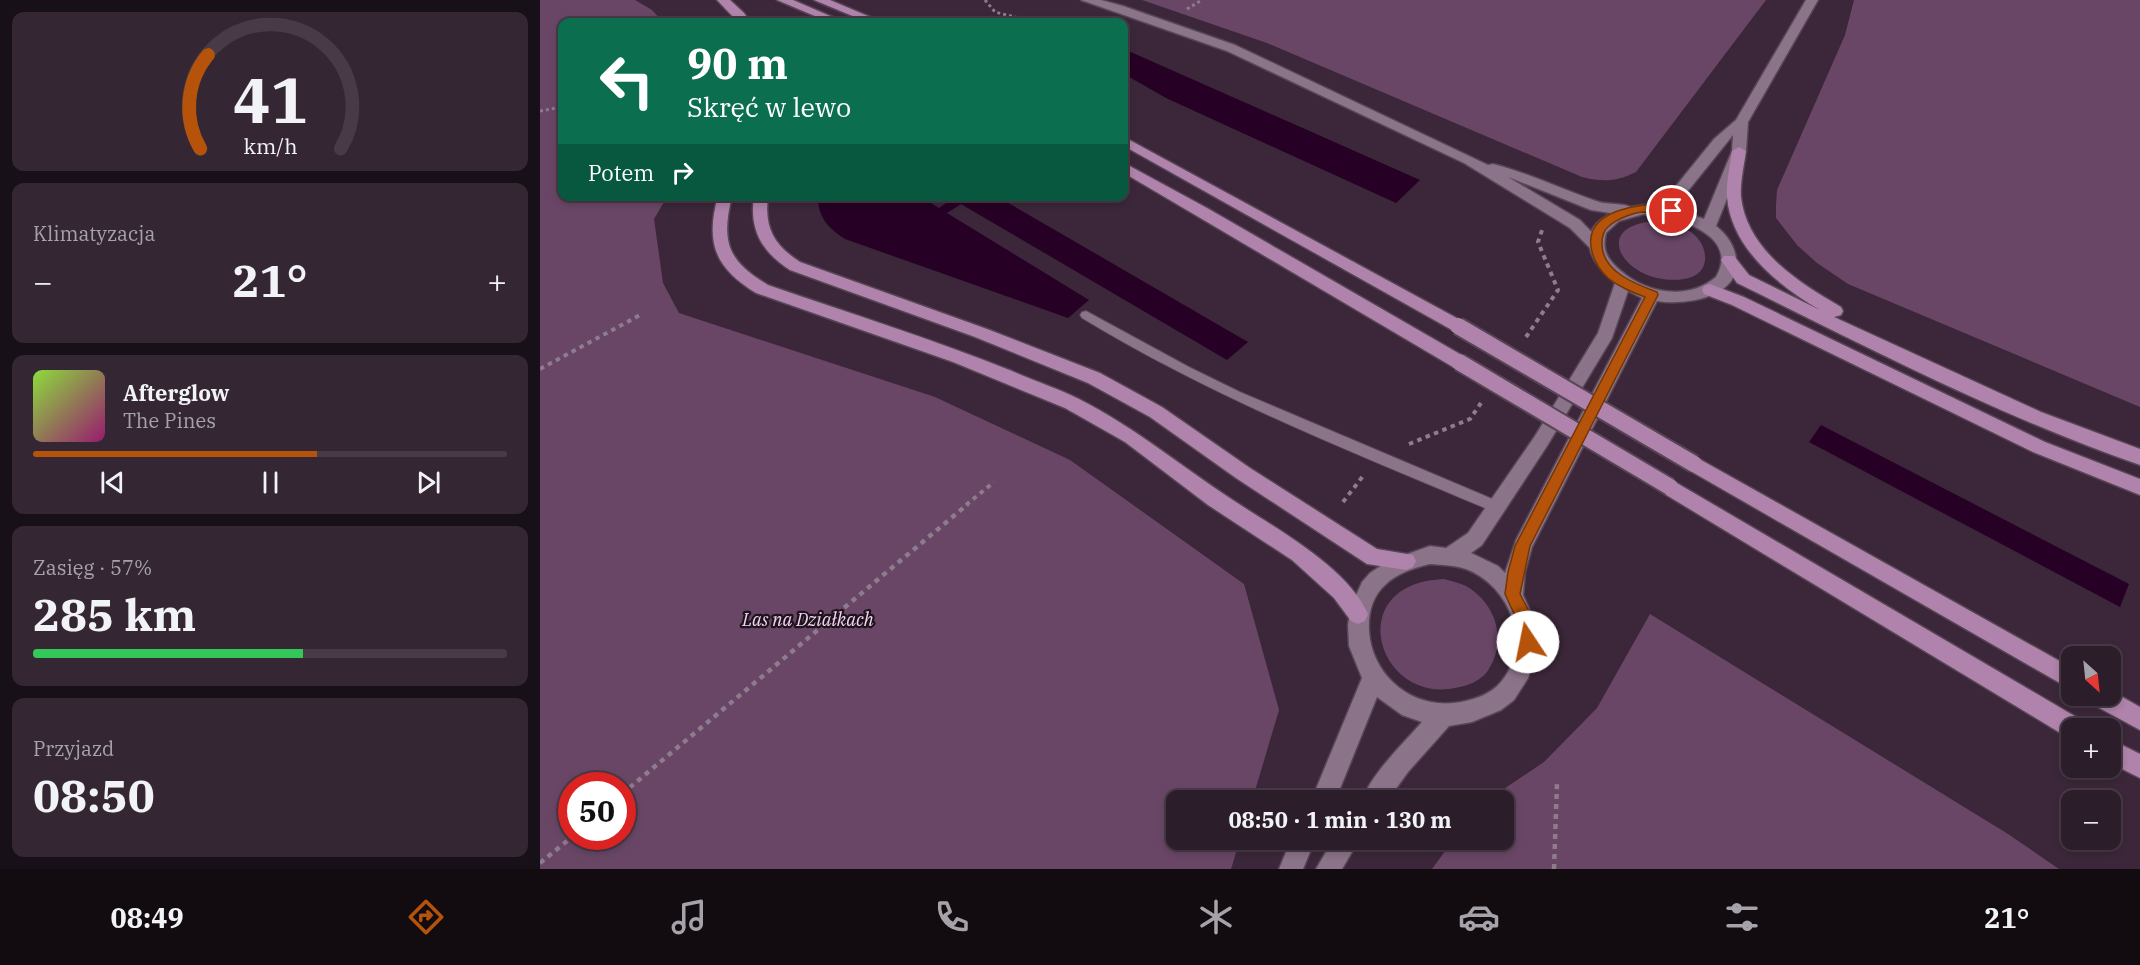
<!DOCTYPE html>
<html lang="pl">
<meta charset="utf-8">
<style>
:root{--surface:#2c1d2b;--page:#342633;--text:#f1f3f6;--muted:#a6a2a9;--line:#483b47;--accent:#b45309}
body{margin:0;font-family:"IBM Plex Serif",serif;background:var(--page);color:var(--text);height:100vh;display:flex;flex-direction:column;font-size:22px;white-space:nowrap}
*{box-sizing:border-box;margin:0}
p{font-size:20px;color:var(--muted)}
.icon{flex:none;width:33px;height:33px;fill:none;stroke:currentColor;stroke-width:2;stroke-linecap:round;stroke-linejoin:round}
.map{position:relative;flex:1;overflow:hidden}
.details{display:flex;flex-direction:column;gap:12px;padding:12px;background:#181018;width:540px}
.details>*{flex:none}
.top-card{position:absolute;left:18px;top:18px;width:570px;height:183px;border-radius:12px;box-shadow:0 3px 9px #0003,0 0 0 2px var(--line);background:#0b6e4f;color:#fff;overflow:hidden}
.needle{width:39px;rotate:153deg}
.fabs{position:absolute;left:1521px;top:646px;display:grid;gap:12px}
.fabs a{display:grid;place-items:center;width:60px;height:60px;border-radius:12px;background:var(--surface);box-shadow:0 3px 9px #0003,0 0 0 2px var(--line);font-size:30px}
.speed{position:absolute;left:18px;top:772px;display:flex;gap:12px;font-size:30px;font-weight:700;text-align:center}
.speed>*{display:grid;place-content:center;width:78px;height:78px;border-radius:50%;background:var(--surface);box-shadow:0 3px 9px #0003,0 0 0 2px var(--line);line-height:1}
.speed .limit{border:9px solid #d22;background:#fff;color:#111}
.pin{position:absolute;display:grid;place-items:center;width:51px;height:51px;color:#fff;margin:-26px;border:3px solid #fff;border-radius:50%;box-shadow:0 2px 6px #0007}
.me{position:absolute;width:66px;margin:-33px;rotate:349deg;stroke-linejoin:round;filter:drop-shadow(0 0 4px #0008)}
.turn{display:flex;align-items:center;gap:21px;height:126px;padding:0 30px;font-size:27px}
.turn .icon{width:78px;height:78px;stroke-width:2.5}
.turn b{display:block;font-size:42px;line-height:51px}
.then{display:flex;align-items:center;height:57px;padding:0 30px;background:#0003;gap:12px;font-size:22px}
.big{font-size:45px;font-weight:700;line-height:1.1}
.details .card{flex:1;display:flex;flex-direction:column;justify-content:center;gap:9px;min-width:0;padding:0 21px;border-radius:12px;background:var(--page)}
.details .dial{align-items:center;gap:0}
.dial svg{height:156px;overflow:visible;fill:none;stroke:var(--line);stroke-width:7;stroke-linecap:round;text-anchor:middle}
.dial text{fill:var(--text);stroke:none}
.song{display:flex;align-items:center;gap:18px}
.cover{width:72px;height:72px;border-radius:9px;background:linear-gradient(135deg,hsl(90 70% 55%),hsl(320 70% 35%))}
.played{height:6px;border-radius:3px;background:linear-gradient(90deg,var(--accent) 60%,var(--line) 60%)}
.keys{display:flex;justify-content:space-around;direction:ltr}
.heat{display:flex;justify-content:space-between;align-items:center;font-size:33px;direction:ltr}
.charge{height:9px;border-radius:4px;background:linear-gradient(90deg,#34c759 57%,var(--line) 0)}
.trip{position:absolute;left:626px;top:790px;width:348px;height:60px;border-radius:12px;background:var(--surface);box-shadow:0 3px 9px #0003,0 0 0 2px var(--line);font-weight:700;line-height:60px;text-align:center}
.dock{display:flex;height:96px;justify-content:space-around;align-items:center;background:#120c11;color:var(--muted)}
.dock .icon{width:42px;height:42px}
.dock .on{color:var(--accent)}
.dock b{font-size:27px;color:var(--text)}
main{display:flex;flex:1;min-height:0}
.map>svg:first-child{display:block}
</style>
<main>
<section class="details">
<div class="card dial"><svg viewBox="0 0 100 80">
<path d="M14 69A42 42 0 1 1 86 69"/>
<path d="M14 69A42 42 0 0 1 18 21" stroke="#b45309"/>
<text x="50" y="56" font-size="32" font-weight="700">41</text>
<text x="50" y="72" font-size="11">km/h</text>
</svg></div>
<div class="card"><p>Klimatyzacja</p>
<div class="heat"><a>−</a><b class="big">21°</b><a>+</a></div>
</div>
<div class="card">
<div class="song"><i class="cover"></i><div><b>Afterglow</b><p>The Pines</p></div></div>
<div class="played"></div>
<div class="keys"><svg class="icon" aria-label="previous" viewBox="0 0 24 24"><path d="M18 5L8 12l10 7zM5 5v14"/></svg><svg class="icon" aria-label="pause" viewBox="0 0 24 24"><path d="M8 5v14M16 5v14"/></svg><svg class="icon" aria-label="next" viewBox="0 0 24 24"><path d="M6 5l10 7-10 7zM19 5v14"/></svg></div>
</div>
<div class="card"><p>Zasięg · 57%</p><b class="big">285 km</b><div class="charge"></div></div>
<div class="card"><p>Przyjazd</p><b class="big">08:50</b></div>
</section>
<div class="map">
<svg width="1600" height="869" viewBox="0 0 1600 869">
<rect width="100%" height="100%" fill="#3b2739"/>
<g fill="#694666" fill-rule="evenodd">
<path d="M0,0H95L112,10L123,22H22V196L127,197L114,219L123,283L139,313L395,397L530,460L704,584L739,710L712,801H636V840H700L691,869H0ZM32,786H82V837H32Z"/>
<path d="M602,0H1226L1096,172C1076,182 1063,182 1042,177L727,43Z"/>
<polygon points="1314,0 1600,0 1600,407 1308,284 1277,263 1257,245 1236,218 1236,205 1237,190 1305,35"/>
<path d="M1120,221C1131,224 1142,226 1151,232C1170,246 1172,275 1144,279C1086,288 1044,223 1120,221Z"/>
<path d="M904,579C911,581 920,583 926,586C957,604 968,642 947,672C940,681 927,686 915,688C837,704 801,583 904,579Z"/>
<polygon points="1110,614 1468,834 1519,869 892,869 913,840 963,840 963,801 946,801 1004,762 1057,708"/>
</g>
<g fill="#260025">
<polygon points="584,49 880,180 856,203 626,98 584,74"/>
<path d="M278,197H381L399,208L412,199L409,197H458L708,342L687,360L421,204L407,213L549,300L528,318L305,239C288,228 278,217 278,197Z"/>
<polygon points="1281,425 1589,584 1580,607 1269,442"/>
</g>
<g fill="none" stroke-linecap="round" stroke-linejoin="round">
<g stroke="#564554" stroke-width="2">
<path id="service" d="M546,311L649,367L700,392L962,503L964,507L962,511L957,513L952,511C812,452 672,397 542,318L540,315L542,312Z"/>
</g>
<g stroke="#564554" stroke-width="3">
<path id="minor" d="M541,0H561L583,6L695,45L948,165L953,164C989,173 1021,189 1056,201C1068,206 1088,201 1096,211L1089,216L1051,210L968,177L1040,220L1064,245L1061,249H1051L1030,228L924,163L687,51Z"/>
</g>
<g stroke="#564554" stroke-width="3">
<g id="secondary">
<path d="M1266,0H1278L1208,122L1206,151L1176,226C1185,233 1192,242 1195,253C1207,297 1146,306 1117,301L992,547L985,572L983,595L993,617L997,635L996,653L988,678L974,700L961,710L932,722L909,726L868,772L847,801H821C834,771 861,746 882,722L862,715L837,697L795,801H771L822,678L809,646L808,625L811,607L822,582L830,573L848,561L890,546L906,548L928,533L995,436L1058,333L1075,283C1065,274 1053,263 1050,249C1042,216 1091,203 1115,205L1136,186L1174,139L1196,120ZM1193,135L1192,151L1164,219L1130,207L1147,192ZM1104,214C1134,216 1201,234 1176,277C1148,301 1106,293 1081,271C1074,265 1066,257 1065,248C1064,243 1065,238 1066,233L1079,221ZM1088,291L1102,298L976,540L965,573L958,566L931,553L942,545L1007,446L1072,338ZM890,564C902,565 915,565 926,569C970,586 993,644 961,682C951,694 936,699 921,702C874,711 832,677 829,631C828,614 832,597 845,585C857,573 874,568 890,564Z"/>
<polygon points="751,840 775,840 763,869 739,869"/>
<polygon points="793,840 819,840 802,869 776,869"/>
</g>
</g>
<g stroke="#564554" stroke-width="3">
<g id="primary">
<polygon points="177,0 190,0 204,13 210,22 198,22"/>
<polygon points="237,0 253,0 304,22 289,22"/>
<polygon points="274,0 290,0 342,22 327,22"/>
<polygon points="584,137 924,322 926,326 924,330 912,330 584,146"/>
<path d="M1199,147L1206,151C1204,166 1200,182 1201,197C1207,250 1259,283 1301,307L1303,311L1301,315L1294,317L1501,412L1600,449V465C1461,417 1329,348 1197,283L1181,260L1184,256H1194L1209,275L1280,310C1239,286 1191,248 1187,197C1186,182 1190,166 1192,151Z"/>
<polygon points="584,163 667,208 925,357 927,362 925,367 919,368 913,367 584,173"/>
<path d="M178,196H192C181,241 187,261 228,285C309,313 392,339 472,371C494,381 517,388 539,399C598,429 647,471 702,506C742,532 808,569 828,614L825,621L818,624L811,621L794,598L752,560L668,505L585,442L525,408L413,362L216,293C175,268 165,243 178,196Z"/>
<path d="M214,196H228C224,228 234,245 260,262L447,329L560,373L622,407L710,468L837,549L873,555L876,561L873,567L866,570L827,564L696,478L610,417L548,383L435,337L250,270C222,252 209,230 214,196Z"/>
<polygon points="1170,284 1204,297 1505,442 1600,479 1600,495 1493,452 1192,305 1164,294 1162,290 1164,286"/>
<polygon points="1154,456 1532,668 1532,690 1147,469 1145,464 1147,459"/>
<polygon points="1130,479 1543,721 1546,729 1532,729 1532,739 1527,737 1123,493 1121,487 1123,481"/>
<polygon points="1570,690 1600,707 1600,730 1552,704 1549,696 1570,696"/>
<polygon points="1570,739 1600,754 1600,778 1570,763"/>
</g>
</g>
<g stroke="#8d7c8c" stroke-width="3" stroke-dasharray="3 3" stroke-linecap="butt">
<polyline points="445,0 455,12 494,22"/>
<polyline points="647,9 662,0"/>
<polyline points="0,111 22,107"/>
</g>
<g stroke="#8d7c8c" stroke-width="4" stroke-dasharray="4.5 4.5" stroke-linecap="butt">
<polyline points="986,337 1018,290 998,242 1002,230"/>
<polyline points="0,369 102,314"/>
<polyline points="869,444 930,419 941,403"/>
<polyline points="803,502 823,476"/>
<polyline points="426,505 454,482"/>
</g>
<g stroke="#8d7c8c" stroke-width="4.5" stroke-dasharray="5 5" stroke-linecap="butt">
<polyline points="82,794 428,504"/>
<polyline points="0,863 32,837"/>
<polyline points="1014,869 1017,783"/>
</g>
<use href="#service" fill="#8b7389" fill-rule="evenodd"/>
<use href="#minor" fill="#8b7389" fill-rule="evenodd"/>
<use href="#secondary" fill="#8b7389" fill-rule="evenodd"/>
<use href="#primary" fill="#af83ab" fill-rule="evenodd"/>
<g stroke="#564554" stroke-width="20" stroke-linecap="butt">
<g id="primary-bridge">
<polyline points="918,326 1154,464"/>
<polyline points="919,362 1130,487"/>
</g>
</g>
<use href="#primary-bridge" stroke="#af83ab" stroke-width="16"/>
</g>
<path fill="#b45309" stroke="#753606" stroke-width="1.5" d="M1104,205L1132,208L1138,211C1130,219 1113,212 1103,212C1092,213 1077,219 1069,226C1064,230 1062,237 1062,243C1061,271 1095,284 1117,292L1118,295L990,546L980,594L992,617L996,642L993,647L988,649L982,647L976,618L965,594L968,572L975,546L1105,297C1092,292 1079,287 1068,278C1053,264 1042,237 1060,221C1071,211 1089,207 1104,205Z"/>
<g text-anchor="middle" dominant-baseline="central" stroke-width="4.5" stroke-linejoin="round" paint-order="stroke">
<g font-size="18" font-style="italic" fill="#f6d3f2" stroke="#1d131c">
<text x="268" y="619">Las na Działkach</text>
</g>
</g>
</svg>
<div class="fabs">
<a><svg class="needle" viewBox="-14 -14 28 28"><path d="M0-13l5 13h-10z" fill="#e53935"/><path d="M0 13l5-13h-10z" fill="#a6a2a9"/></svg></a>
<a>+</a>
<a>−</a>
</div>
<div class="speed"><div class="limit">50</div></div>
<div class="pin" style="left:1132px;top:211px;background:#d93025"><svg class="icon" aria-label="arrive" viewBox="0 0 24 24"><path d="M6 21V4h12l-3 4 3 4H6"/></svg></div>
<svg class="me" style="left:988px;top:642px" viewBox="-20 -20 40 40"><circle r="19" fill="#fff"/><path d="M0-13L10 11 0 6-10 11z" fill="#b45309"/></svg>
<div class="trip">08:50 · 1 min · 130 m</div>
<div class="top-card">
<div class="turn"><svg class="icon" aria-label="left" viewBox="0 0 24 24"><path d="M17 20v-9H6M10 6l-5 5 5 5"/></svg><div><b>90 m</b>Skręć w lewo</div></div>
<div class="then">Potem<svg class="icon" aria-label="right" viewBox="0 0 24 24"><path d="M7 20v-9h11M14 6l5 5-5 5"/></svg></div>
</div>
</div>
</main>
<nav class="dock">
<b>08:49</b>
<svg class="icon on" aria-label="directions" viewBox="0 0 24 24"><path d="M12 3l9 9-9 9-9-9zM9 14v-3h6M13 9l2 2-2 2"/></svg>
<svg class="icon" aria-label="music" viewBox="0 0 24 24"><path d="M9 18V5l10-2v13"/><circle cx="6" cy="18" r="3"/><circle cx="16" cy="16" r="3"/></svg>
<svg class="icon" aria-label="phone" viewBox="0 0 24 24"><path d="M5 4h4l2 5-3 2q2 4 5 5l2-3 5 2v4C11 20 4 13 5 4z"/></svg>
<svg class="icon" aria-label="climate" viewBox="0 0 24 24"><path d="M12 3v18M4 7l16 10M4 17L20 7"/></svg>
<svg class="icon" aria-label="car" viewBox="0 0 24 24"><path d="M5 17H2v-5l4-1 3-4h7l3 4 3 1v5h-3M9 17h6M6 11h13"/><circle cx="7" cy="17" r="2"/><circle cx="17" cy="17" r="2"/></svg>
<svg class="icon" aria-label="filters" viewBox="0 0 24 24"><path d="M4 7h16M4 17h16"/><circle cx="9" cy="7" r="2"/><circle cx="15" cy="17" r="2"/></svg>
<b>21°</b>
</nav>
